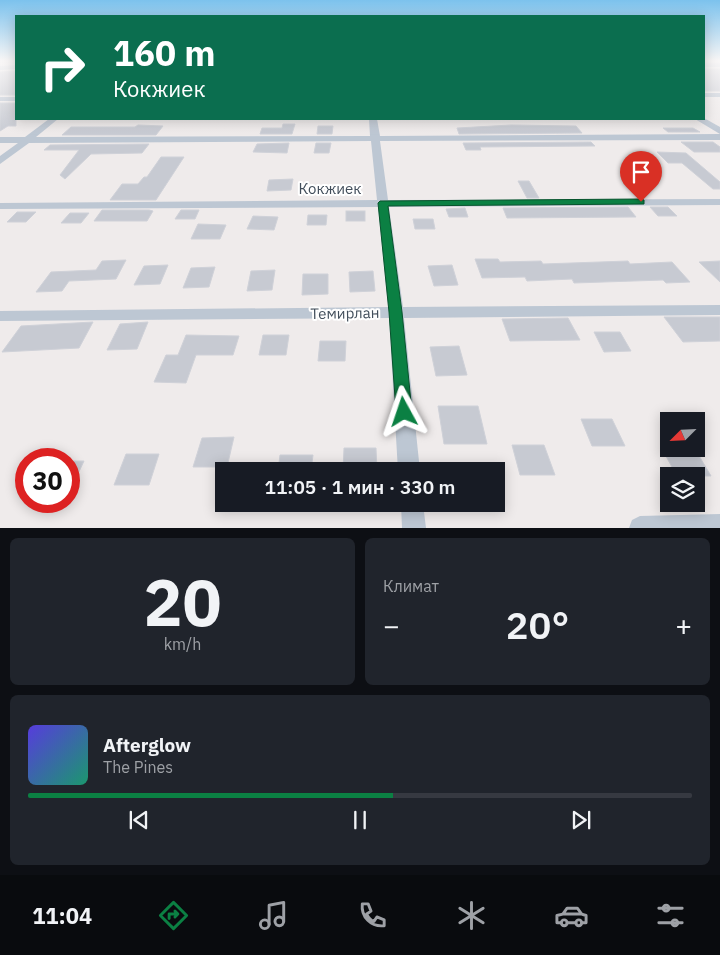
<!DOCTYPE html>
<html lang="ru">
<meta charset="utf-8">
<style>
:root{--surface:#171b24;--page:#20242c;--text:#f1f3f6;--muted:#9ea1a6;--line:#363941;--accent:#0b8043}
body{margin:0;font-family:"IBM Plex Sans",sans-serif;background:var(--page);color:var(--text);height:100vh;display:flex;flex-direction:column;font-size:19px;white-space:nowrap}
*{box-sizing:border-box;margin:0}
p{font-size:16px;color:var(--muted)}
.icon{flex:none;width:28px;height:28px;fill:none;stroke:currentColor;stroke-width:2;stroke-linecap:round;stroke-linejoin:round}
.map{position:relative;height:528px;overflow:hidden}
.drawer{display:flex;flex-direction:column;gap:10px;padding:10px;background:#0d0f14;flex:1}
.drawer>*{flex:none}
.top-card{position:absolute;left:15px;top:15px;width:690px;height:105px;border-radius:0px;box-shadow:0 2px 12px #0003;background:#0b6e4f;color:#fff;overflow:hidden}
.needle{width:32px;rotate:246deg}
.tools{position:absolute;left:660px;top:412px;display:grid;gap:10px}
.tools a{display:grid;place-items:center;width:45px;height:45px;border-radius:0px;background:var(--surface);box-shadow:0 2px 12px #0003;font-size:25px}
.speed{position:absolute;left:15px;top:448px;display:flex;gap:10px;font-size:25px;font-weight:700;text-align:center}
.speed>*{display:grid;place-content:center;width:65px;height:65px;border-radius:50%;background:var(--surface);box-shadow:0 2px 12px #0003;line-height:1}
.speed .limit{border:8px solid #d22;background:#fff;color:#111}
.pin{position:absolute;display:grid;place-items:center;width:42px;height:42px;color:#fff;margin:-51px -21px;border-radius:50% 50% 50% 0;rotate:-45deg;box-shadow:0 0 5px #0007}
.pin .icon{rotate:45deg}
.me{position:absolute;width:55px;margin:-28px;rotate:355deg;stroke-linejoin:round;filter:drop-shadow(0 0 4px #0008)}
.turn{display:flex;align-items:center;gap:18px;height:105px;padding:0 15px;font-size:22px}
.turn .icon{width:65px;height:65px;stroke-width:2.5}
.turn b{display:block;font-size:35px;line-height:42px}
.big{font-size:38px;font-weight:600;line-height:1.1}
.drawer .tile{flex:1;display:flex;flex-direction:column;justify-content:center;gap:8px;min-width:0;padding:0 18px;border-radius:8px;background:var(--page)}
.drawer .dial{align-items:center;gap:0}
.dial b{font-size:65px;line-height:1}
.song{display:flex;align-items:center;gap:15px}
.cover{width:60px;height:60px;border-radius:8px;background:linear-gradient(135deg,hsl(250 70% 55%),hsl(160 70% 35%))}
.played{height:5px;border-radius:2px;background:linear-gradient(90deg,var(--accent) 55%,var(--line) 55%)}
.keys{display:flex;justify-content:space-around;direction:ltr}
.heat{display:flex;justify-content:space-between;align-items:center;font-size:28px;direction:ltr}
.drawer .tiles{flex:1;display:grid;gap:10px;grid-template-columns:1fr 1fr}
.tile:last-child{grid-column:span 2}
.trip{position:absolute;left:215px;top:462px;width:290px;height:50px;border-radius:0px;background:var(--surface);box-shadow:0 2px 12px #0003;font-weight:600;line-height:50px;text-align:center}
.tab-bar{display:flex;height:80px;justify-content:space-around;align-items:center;background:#090b0e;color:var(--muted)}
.tab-bar .icon{width:35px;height:35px}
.tab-bar .on{color:var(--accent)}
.tab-bar b{font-size:22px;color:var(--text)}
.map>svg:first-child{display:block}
</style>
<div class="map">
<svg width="720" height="528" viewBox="0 0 720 528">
<rect width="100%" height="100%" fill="#efebeb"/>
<g fill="#c7cad2" stroke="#cfd1d8">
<rect x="704" y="69" width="16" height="22"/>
<polygon points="16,71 16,95 0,95 0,72"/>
<polygon points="0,103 16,103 16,126 8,126 0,131"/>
<polygon points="283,124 295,124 292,134 260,134 262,128 282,128"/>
<polygon points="138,125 163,126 156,135 62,135 71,127 135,127"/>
<polygon points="511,125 576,126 582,133 459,134 457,128"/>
<polygon points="318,126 333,126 332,134 317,134"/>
<polygon points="663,128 693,128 700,132 668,132"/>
<polygon points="591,142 595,146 480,147 481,150 466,150 463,143"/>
<polygon points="681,142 713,142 720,147 720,152 694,152"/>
<polygon points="289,143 287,153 253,152 257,144"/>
<polygon points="316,143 331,143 329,153 314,153"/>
<polygon points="149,144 142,153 91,154 65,179 60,175 79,150 44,150 50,145"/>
<polygon points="657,152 686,153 720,182 720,189 713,189 682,163 668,163"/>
<polygon points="161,157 184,157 156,200 110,200 122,184 138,184 144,177 147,177"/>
<polygon points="293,179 291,190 267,191 269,180"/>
<polygon points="518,181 529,181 539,198 527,198"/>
<polygon points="628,207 636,217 507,218 503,208"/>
<polygon points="650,207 668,207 677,216 658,216"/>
<polygon points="465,208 468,217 449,217 446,209"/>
<polygon points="102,210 149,210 153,211 147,221 94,221"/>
<polygon points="181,210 199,210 195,219 175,219"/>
<rect x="346" y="211" width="19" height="10"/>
<polygon points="17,212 36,212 26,222 7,222"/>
<polygon points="70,213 89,213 81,223 61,223"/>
<polygon points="308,215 327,215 326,225 307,225"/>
<polygon points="253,216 278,217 274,230 247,229"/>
<polygon points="413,219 433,219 435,229 415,229"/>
<polygon points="198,224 226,225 220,239 191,239"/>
<polygon points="475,259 498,259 500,262 541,261 543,264 628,261 630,264 672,262 690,282 666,283 663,280 574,283 572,279 527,281 525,277 482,278"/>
<polygon points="126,260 116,279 69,281 62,291 36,292 51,272 96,270 102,261"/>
<polygon points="720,261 720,282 699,262"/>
<polygon points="168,265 160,284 134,285 144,266"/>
<polygon points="452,265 458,285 434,286 428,266"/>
<polygon points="215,267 209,287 183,288 191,268"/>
<polygon points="275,270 272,290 247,291 251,271"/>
<polygon points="373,271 375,291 350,292 349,272"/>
<polygon points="303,274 328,274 328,294 302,295"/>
<polygon points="664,317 720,317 720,341 683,342"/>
<polygon points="568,318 580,340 510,341 502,319"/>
<polygon points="93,322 79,348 2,352 21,326"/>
<polygon points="148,322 137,349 107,350 120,324"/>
<polygon points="594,332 620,332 631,351 604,352"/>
<polygon points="186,335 239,336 233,355 196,355 186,383 154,382 166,355 178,355"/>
<polygon points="263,335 289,335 286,355 259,355"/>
<polygon points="320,341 346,341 345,361 318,361"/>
<polygon points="459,346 467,375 436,376 430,347"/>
<polygon points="438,406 478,406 487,444 444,444"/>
<polygon points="581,419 612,419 625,446 592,446"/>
<polygon points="234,437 227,467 193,467 202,438"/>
<polygon points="512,445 544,445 555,475 520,475"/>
<polygon points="344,448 376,448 377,471 343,471"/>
<polygon points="662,449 695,449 711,476 677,476"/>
<polygon points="126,454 159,454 149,485 114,485"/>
<polygon points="280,455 313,455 311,471 278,471"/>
<polygon points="69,461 84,461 69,493"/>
</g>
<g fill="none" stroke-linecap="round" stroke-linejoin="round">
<g fill="#bdc7d3" fill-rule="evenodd">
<rect x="704" y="63" width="16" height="4"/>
<polygon points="16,65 16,69 0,70 0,66"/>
<rect x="704" y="93" width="16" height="4"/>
<rect x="0" y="97" width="16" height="4"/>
<polygon points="704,118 720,127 720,134 695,119"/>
<polygon points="49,119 58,119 36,137 370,136 369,119 377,119 380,136 720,134 720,140 380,141 388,200 720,199 720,205 389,207 403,307 720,305 720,315 404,318 420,471 398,471 389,318 0,321 0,311 388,307 378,207 0,209 0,203 377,200 371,141 29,143 0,164 0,156 18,143 0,143 0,137 25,137"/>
<polygon points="401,504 423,504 426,528 402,528"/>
<polygon points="720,514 720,528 629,528 632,520 640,516"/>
</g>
</g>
<linearGradient id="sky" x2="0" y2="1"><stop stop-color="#7cc2ed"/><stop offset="0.45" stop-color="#f8f6f6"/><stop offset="1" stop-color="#f8f6f6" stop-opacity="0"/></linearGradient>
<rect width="720" height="135" fill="url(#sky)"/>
<polygon fill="#0b8043" stroke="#07532c" points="641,199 644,200 644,204 388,206 402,312 412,412 409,417 404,419 398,417 396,412 389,312 378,203 380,201"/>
<g text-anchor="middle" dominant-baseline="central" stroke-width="4" stroke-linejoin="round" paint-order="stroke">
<g font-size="15" fill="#424e5b" stroke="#fff">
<text x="330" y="188">Кокжиек</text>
<text transform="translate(345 313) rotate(-1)">Темирлан</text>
</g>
</g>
</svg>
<div class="tools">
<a><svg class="needle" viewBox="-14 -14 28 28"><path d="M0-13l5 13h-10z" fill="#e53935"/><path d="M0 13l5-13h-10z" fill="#9ea1a6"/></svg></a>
<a><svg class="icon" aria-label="layers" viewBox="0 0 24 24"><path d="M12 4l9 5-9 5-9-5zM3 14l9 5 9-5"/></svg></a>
</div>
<div class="speed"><div class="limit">30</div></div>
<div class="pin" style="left:641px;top:202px;background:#d93025"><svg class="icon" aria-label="arrive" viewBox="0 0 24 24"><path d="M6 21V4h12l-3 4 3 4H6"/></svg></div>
<svg class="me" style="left:404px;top:412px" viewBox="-20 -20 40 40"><path d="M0-17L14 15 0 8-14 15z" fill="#0b8043" stroke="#fff" stroke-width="4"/></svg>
<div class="trip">11:05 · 1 мин · 330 m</div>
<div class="top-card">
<div class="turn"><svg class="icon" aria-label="right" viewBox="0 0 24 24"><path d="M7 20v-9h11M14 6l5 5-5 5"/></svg><div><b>160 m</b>Кокжиек</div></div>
</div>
</div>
<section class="drawer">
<div class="tiles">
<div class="tile dial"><b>20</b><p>km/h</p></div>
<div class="tile"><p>Климат</p>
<div class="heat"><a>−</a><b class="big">20°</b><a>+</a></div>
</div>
<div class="tile">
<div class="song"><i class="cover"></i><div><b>Afterglow</b><p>The Pines</p></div></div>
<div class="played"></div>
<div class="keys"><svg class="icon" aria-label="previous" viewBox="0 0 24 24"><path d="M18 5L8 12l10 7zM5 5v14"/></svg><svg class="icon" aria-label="pause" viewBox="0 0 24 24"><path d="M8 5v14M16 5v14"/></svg><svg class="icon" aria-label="next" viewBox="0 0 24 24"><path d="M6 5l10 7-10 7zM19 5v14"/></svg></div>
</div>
</div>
</section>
<nav class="tab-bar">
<b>11:04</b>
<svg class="icon on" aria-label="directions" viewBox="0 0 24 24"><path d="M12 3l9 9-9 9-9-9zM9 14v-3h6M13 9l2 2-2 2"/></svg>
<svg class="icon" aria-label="music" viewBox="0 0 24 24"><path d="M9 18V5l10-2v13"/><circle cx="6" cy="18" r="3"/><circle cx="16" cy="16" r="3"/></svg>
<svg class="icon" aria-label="phone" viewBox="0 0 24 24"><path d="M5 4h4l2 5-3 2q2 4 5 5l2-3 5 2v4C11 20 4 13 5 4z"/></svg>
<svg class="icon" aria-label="climate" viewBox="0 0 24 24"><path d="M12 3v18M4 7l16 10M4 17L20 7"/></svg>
<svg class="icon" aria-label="car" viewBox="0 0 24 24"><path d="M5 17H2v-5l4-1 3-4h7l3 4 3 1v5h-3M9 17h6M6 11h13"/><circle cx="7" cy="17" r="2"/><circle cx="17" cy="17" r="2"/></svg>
<svg class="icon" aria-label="filters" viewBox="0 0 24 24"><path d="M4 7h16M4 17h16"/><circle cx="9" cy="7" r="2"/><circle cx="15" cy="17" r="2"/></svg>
</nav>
